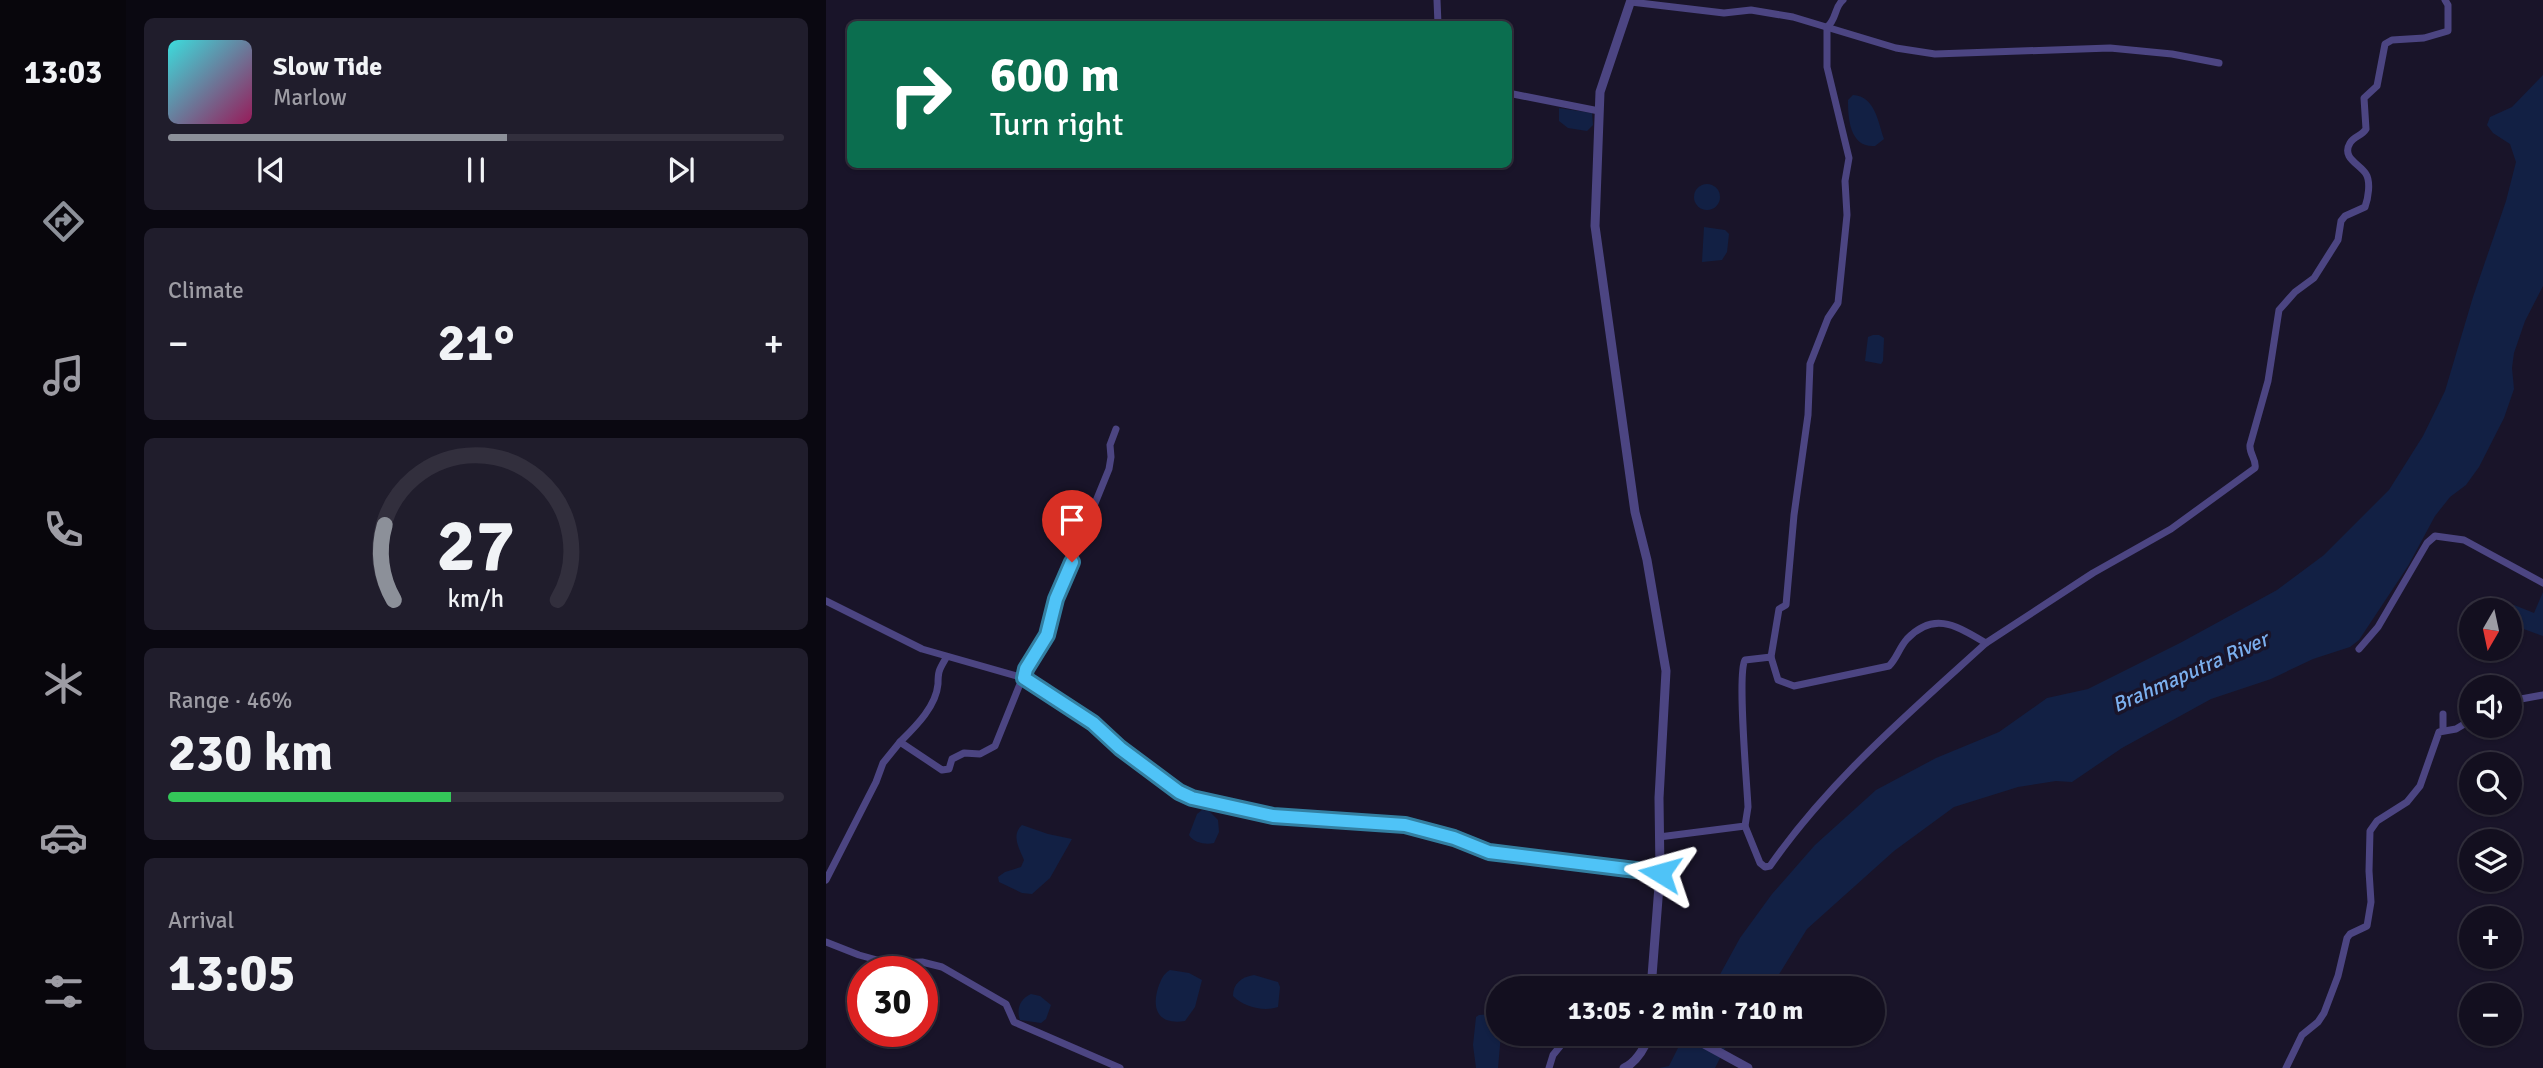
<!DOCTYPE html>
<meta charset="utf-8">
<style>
:root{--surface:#130f1f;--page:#201d2c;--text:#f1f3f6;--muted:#9d9ca4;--line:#322f3d;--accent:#8c9099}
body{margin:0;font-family:Signika,sans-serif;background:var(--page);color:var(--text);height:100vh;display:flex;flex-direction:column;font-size:26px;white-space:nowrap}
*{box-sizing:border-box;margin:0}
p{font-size:23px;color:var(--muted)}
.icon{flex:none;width:38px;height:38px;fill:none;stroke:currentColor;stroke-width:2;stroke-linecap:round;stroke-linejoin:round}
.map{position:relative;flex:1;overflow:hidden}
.panel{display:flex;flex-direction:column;gap:18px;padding:18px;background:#0a0811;width:700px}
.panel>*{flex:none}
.top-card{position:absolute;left:21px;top:21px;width:665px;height:147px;border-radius:10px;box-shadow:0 2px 5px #0004,0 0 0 2px var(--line);background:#0b6e4f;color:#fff;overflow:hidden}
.needle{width:46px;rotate:189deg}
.tools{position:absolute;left:1633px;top:598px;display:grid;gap:14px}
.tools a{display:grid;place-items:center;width:63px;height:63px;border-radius:50%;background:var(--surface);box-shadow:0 2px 5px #0004,0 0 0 2px var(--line);font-size:35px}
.speed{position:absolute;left:21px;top:956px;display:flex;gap:14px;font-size:35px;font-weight:700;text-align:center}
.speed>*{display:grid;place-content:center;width:91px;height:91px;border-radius:50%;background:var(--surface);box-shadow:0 2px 5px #0004,0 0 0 2px var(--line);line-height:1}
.speed .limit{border:10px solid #d22;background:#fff;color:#111}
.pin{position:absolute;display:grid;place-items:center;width:60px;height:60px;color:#fff;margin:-72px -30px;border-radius:50% 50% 50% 0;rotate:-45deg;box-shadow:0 0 7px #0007}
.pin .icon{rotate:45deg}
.me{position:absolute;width:77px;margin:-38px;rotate:278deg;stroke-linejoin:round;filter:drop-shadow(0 0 5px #0008)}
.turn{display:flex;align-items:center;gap:24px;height:147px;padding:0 28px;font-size:32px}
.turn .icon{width:91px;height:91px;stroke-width:2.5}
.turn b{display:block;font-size:49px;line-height:60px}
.big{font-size:52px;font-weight:700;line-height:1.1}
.panel .widget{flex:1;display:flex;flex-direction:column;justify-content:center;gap:10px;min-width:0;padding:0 24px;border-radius:10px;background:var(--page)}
.panel .dial{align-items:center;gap:0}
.dial svg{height:182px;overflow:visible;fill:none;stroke:var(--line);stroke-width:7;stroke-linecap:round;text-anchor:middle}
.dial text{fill:var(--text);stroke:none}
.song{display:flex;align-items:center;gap:21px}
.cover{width:84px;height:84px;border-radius:10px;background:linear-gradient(135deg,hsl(180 70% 55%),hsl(330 70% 35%))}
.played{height:7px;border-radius:4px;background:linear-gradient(90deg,var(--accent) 55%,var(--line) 55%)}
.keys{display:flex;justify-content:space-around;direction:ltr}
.heat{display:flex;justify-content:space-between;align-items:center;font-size:38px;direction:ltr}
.charge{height:10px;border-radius:5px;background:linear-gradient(90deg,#34c759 46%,var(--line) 0)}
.trip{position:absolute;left:660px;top:976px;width:399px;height:70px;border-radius:35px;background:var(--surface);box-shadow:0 2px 5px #0004,0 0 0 2px var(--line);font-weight:700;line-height:70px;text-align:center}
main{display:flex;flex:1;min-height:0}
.tab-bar{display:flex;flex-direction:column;width:126px;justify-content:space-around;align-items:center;background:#08060c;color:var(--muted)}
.tab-bar .icon{width:49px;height:49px}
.tab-bar .current{color:var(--accent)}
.tab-bar b{font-size:32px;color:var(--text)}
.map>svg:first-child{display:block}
</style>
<main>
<nav class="tab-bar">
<b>13:03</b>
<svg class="icon current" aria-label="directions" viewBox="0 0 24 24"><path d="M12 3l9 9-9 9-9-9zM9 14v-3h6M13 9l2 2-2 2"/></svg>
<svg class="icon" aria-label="music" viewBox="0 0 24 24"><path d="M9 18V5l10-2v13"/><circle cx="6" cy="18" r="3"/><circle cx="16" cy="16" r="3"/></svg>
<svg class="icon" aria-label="phone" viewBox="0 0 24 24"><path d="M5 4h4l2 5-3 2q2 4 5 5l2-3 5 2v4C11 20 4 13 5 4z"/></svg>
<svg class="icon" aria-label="climate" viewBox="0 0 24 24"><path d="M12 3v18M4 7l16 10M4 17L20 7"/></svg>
<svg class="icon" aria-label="car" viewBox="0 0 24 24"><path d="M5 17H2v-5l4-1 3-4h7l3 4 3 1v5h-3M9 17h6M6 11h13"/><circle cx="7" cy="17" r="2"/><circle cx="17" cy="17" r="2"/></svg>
<svg class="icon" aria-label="filters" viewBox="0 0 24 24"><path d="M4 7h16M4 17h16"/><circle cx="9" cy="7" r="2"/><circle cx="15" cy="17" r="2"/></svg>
</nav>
<section class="panel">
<div class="widget">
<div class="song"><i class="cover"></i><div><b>Slow Tide</b><p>Marlow</p></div></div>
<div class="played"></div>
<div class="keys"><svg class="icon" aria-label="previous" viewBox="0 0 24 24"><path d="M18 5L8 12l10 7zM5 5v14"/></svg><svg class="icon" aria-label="pause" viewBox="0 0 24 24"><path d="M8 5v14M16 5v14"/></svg><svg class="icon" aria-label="next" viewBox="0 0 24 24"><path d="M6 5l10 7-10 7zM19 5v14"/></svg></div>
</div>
<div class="widget"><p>Climate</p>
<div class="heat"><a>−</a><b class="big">21°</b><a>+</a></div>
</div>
<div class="widget dial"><svg viewBox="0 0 100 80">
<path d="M14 69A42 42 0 1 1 86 69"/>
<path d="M14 69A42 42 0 0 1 10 36" stroke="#8c9099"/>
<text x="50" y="56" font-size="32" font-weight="700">27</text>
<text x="50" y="72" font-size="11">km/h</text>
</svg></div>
<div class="widget"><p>Range · 46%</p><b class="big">230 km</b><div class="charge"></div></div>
<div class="widget"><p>Arrival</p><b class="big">13:05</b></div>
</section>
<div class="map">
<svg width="1717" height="1068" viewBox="0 0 1717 1068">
<rect width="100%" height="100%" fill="#191429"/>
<g fill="#122044">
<polygon points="1717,75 1717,286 1699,321 1688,353 1686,368 1688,389 1678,418 1653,467 1640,485 1624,497 1609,516 1582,566 1533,640 1524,647 1487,659 1445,679 1385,699 1296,748 1246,782 1230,781 1192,787 1128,807 1068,851 981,929 944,989 886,989 914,938 946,894 989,845 1050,790 1110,758 1173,732 1221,698 1262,689 1354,643 1451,590 1498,555 1563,490 1597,436 1619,391 1647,297 1680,201 1690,162 1684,144 1667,133 1661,125 1664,117 1686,107"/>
<path d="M1027,95C1049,96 1052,122 1058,139L1049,146C1024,148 1022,119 1022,100Z"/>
<polygon points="733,108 766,113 767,125 761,131 742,128 733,121"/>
<circle cx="881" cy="197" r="13"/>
<polygon points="878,227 899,230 903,234 901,252 896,260 876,262"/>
<polygon points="1047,335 1053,335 1058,338 1057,361 1055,364 1039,361 1042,337"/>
<polygon points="1717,592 1717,636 1687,625 1683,608 1688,605 1708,613"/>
<path d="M376,810L383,811L392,820L393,832L388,843C380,845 368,843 363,835L371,814Z"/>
<path d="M196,825L222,834L246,839L224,878L206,894L196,893L173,882L172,877L179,872L195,867L198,860C193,848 185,835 196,825Z"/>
<path d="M344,970L363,973L376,980L369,1007L359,1021C334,1025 325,1011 332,988C335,980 337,974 344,970Z"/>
<path d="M428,975L452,982L454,987L452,1007C438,1012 418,1007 407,996C407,983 416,977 428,975Z"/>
<path d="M205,994L214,996L225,1005L220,1019L215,1023L194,1020C190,1009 194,999 205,994Z"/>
<polygon points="671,1014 672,1034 675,1034 672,1068 650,1068 647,1045 650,1017 653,1015"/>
<polygon points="859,1034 906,1034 889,1068 833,1068 843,1066"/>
</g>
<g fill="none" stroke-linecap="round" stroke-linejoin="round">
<g stroke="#4c4582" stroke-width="7">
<polyline points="611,0 612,24"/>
<polyline points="805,2 898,13 925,10 967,17 1070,48 1109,54 1284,48 1346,54 1393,63"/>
<polyline points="682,93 773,111"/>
<polyline points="0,601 96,649 198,678 267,723 294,748 353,792 366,798 447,816 579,826 628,838 662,852 834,873"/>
<polyline points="1533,649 1552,627 1601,543 1609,536 1638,540 1717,583"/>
<path d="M945,657L953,609L960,605L968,515L982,415L984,364L1002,318L1012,303L1021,215L1019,181L1023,158L1001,67V27C1011,19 1008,7 1017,0"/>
<polyline points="1684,701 1717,695"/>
<polyline points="1617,730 1617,714"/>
<path d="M74,742C89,727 110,707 112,684C112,671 113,670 120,658"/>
<path d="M919,826L934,863L939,867L944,866C1004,780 1083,713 1160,643"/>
<path d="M833,837L919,826L922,807C921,784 911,673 919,660L945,657L952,680L968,686L1063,666C1071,658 1073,648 1081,639C1109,610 1132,627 1160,643L1267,573L1345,529L1429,468C1431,460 1423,454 1424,445L1442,381L1453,310L1469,292L1488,278L1512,240L1515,221L1519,216L1539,207C1542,199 1545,182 1540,174C1534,164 1515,158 1524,143C1528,136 1536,136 1540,129L1538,98L1551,86L1559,44L1566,40L1598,38L1622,31V5L1619,0"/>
<polyline points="0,880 50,782 57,763 74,742 116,770 123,769 126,759 138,753 154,754 169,746 200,669 221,635 230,599 283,469 285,457 284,445 290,429"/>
<polyline points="0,942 33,955 62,963 96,962 116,967 180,1004 188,1022 294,1068"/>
<polyline points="723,1068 727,1055 744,1034"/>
<polyline points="1460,1068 1476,1035 1492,1022 1498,1013 1512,976 1521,938 1524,934 1541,926 1545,902 1543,871 1544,831 1551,821 1581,802 1594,786 1613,732 1630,729 1645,720"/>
</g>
<g stroke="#4c4582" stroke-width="9">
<polyline points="805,0 774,92 769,226 809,512 821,560 840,671 833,798 834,873 825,989"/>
<polyline points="860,1034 922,1068"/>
<path d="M798,1068C811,1062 819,1047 824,1034"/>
</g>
</g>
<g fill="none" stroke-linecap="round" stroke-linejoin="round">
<g stroke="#337fa1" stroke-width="18">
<polyline id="route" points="246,562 230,599 221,635 200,669 198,678 267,723 294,748 353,792 366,798 447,816 579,825 628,838 663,852 834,873"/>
</g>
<use href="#route" stroke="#4fc3f7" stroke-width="12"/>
</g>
<g text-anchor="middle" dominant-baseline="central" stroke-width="7" stroke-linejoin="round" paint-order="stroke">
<g font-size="21" font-style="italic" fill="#7bafee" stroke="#191429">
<text transform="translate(1364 672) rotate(-24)">Brahmaputra River</text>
</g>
</g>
</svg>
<div class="tools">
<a><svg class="needle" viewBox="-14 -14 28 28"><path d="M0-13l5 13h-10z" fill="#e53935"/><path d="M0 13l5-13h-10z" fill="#9d9ca4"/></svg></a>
<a><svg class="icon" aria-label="sound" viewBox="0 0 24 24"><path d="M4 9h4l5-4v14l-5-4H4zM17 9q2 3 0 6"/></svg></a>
<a><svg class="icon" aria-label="search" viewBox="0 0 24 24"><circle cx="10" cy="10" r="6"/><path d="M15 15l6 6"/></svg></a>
<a><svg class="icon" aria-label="layers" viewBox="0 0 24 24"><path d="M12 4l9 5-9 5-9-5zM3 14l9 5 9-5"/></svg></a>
<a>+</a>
<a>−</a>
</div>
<div class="speed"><div class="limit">30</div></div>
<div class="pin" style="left:246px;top:562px;background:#d93025"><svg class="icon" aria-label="arrive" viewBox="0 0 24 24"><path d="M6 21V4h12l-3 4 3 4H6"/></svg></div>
<svg class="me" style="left:834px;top:873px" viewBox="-20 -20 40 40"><path d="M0-17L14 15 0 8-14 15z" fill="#4fc3f7" stroke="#fff" stroke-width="4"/></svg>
<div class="trip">13:05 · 2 min · 710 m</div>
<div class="top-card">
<div class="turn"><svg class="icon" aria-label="right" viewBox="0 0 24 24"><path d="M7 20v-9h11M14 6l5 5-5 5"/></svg><div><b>600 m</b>Turn right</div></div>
</div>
</div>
</main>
